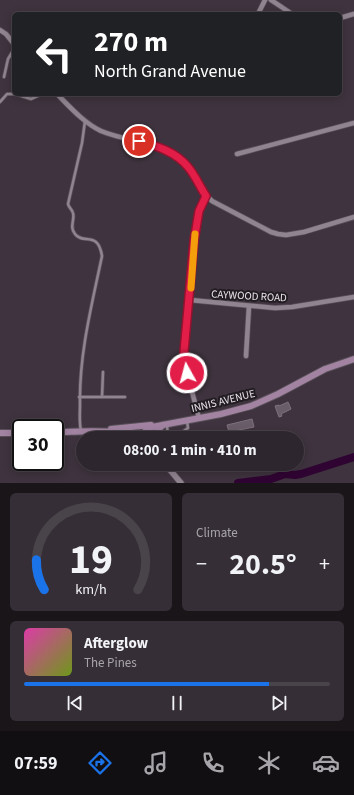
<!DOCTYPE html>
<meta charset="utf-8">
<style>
:root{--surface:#2e262e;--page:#362e36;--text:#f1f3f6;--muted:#a7a5aa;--line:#49434a;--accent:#1a73e8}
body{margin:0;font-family:"Source Sans 3",sans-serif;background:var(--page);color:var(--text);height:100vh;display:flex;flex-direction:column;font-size:15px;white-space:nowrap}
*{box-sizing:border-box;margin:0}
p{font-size:13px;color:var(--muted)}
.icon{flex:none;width:22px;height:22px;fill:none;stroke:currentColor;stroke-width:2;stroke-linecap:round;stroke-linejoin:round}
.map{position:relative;height:483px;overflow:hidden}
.drawer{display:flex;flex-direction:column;gap:10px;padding:10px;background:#191519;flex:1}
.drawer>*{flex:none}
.top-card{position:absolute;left:12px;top:12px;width:330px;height:84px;border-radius:6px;box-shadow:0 2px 10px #0003,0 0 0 1px var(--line);background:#202124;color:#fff;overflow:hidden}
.speed{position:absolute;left:12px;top:419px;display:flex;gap:8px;font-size:20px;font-weight:700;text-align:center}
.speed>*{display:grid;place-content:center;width:52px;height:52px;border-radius:50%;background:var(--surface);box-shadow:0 2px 10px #0003,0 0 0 1px var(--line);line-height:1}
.speed .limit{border:2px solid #111;border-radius:6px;background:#fff;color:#111}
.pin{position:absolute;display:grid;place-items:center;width:34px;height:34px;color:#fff;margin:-17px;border:2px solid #fff;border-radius:50%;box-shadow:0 1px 4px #0007}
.me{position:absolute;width:44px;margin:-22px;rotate:353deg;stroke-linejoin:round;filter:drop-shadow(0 0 3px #0008)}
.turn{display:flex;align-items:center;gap:14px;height:84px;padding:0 16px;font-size:18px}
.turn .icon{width:52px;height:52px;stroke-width:2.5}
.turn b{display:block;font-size:28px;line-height:34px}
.big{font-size:30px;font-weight:700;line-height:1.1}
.drawer .widget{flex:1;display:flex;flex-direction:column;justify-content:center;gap:6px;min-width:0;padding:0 14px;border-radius:6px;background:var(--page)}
.drawer .dial{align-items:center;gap:0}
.dial svg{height:104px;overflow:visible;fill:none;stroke:var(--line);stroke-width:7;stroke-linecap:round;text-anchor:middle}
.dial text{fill:var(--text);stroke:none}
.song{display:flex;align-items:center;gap:12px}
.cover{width:48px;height:48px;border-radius:6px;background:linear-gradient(135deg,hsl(320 70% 55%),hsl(80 70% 35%))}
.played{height:4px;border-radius:2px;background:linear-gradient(90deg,var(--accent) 80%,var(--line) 80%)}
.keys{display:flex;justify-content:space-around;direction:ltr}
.heat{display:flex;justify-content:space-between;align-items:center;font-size:22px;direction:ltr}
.drawer .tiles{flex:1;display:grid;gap:10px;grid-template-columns:1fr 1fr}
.widget:last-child{grid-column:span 2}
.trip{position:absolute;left:76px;top:431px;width:228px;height:40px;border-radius:20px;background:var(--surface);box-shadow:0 2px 10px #0003,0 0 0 1px var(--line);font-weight:700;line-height:40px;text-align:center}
.tabs{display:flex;height:64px;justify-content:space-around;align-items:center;background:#120f12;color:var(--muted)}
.tabs .icon{width:28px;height:28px}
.tabs .selected{color:var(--accent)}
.tabs b{font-size:18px;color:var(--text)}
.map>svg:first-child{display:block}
</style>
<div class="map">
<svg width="354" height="483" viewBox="0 0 354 483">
<rect width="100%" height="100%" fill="#3e333e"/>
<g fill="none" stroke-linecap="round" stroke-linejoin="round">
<polyline stroke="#300432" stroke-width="8" points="238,483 271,479 285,474 295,475 301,474 354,457"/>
</g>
<g fill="#695d69" stroke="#7e717d">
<polygon points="288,402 291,409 281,414 282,416 279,417 275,406 279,405 279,406"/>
<polygon points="252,419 254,427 229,432 227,425"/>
</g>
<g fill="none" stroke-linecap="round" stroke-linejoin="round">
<g stroke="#584f58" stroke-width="4">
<g id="service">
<polyline points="4,77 8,59 14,49"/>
<polyline points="15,94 31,99 42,94"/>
<polyline points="0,102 7,94 14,94"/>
<polyline points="79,397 125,397"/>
<polyline points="102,397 103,372"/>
<polyline points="167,425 168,438"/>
<path d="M81,431C79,422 80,413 80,404C79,354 92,304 102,256C98,230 83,245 75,234C69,227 75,220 73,213C72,209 69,208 68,204L82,143L85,121"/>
<polyline points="181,433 188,428 187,421"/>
<polyline points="168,435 174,434"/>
</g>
</g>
<g stroke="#584f58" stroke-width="6">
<g id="minor">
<polyline points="271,0 292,14"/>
<polyline points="258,14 265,0"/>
<polyline points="340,18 354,14"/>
<polyline points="0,30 6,34 14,44"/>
<path d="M57,94C70,107 84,123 101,131C125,141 152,141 174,154C192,165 196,187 212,201L271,232L278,234L286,235L304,232L354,217"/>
<polyline points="237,154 354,123"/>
<polyline points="190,300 275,308 292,307 354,297"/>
<polyline points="246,356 249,306"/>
<polyline points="199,418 187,373 185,352 194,241 199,211 206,196"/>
</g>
</g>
<g stroke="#584f58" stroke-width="7">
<polyline id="tertiary" points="165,464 181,483"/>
</g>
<g stroke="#584f58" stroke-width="8">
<g id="secondary">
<polyline points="111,429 151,425"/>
<path d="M55,432C77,432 117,428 137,438"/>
<polyline points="0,433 21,433"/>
<polyline points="140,438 146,430 152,427 221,414 251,406 278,394 325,369 354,359"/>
<polyline points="153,438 154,434 163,425"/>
</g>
</g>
<use href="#service" stroke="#918491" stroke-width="2.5"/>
<use href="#minor" stroke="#918491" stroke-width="4.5"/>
<use href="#tertiary" stroke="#918491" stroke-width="5.5"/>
<use href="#secondary" stroke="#a284a2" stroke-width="6"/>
</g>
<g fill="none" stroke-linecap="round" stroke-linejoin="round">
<g stroke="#92132f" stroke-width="10">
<path id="route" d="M139,141C157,146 176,152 188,167C195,175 200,187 206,196L199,211L194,241L184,352L187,373"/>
</g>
<use href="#route" stroke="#e11d48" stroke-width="7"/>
<polyline stroke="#f59e0b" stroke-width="7" points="191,288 195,234"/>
</g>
<g text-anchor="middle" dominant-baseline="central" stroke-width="4" stroke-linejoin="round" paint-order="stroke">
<g font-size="11" fill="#ebe4eb" stroke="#221d22">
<text transform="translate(249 296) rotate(3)">CAYWOOD ROAD</text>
<text transform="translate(223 401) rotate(-14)">INNIS AVENUE</text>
</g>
</g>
</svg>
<div class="speed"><div class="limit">30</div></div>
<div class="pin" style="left:139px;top:141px;background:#d93025"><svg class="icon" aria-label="arrive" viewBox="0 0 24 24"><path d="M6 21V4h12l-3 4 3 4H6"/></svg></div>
<svg class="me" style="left:187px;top:373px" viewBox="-20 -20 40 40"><circle r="17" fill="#e11d48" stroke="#fff" stroke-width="3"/><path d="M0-11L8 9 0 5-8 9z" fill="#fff"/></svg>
<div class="trip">08:00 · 1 min · 410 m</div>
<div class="top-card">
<div class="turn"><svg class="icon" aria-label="left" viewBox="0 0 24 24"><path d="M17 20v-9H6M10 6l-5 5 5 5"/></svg><div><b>270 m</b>North Grand Avenue</div></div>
</div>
</div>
<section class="drawer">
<div class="tiles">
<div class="widget dial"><svg viewBox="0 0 100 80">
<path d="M14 69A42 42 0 1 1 86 69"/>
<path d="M14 69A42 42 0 0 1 8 46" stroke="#1a73e8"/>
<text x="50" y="56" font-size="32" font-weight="700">19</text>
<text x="50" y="72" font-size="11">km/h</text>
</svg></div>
<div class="widget"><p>Climate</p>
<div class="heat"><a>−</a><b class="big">20.5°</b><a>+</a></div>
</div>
<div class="widget">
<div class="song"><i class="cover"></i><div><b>Afterglow</b><p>The Pines</p></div></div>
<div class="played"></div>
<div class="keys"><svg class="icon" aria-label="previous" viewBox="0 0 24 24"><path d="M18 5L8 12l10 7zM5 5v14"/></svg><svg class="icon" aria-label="pause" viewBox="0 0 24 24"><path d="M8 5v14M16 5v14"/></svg><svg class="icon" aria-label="next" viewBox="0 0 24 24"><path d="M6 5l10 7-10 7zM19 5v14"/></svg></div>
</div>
</div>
</section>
<nav class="tabs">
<b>07:59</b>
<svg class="icon selected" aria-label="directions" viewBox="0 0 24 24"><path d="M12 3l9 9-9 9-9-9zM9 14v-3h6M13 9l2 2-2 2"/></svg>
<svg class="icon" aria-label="music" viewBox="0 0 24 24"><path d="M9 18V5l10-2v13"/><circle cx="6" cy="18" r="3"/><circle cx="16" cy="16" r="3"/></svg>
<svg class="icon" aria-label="phone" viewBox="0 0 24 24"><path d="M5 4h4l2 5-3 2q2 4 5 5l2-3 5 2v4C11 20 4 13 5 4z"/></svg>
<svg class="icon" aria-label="climate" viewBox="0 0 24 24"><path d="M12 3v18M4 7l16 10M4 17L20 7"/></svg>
<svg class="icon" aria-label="car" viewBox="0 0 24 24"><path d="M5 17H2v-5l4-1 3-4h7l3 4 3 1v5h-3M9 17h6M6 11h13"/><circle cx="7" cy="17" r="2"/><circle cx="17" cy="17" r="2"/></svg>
</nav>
